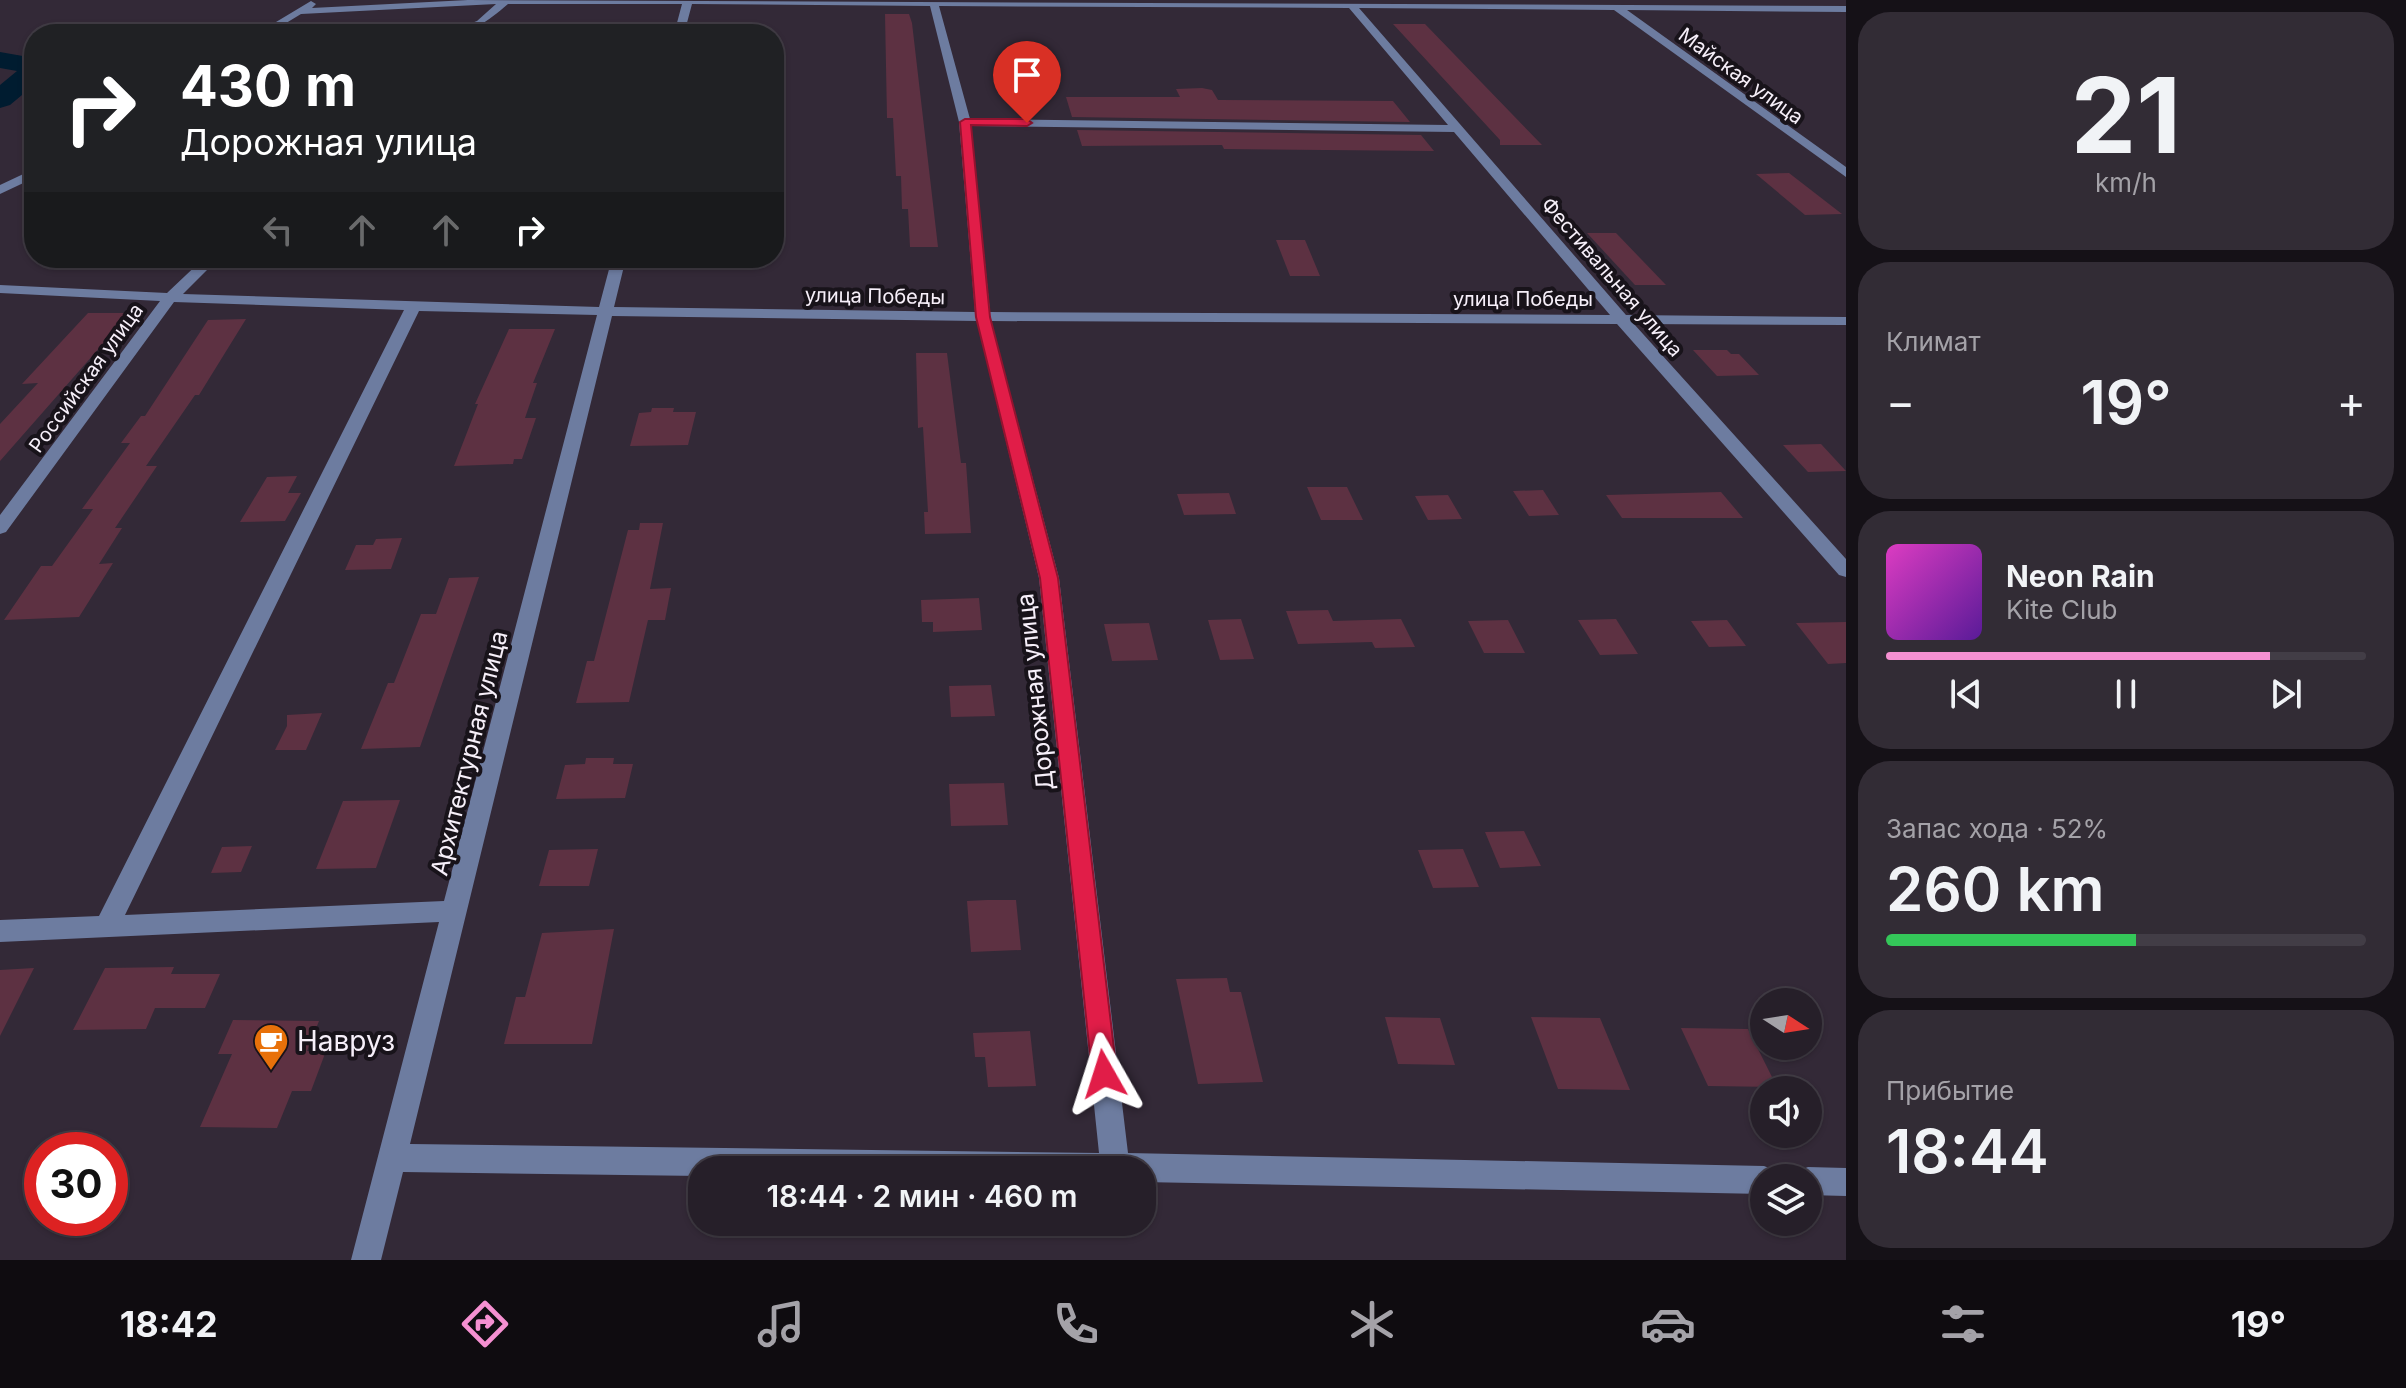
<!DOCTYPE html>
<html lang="ru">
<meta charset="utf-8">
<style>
:root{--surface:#261f29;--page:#322c35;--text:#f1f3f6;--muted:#a4a2a8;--line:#423d46;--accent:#f590d1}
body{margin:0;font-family:Inter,sans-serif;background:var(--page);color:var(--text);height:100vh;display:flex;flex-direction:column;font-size:30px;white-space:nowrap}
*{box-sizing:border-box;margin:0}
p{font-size:26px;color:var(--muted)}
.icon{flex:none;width:44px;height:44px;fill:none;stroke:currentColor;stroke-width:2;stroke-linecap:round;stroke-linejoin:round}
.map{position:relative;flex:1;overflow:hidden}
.drawer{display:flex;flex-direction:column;gap:12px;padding:12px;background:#151117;width:560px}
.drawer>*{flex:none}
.hud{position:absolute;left:24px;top:24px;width:760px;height:244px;border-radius:32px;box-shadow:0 2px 6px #0004,0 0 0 2px var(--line);background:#202124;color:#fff;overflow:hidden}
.needle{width:52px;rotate:102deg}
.controls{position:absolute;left:1750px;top:988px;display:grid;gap:16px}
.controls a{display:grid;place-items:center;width:72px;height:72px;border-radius:50%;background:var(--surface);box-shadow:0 2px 6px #0004,0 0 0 2px var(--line);font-size:40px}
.speed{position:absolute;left:24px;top:1132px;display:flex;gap:16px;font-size:40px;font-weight:700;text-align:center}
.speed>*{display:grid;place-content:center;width:104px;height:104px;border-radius:50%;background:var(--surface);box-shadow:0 2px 6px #0004,0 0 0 2px var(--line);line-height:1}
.speed .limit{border:12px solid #d22;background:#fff;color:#111}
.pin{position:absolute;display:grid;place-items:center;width:68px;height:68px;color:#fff;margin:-82px -34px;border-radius:50% 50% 50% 0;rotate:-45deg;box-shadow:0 0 8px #0007}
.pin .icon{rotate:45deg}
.me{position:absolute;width:88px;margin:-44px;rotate:354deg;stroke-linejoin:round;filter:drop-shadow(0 0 6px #0008)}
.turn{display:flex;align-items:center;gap:28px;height:168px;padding:0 24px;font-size:36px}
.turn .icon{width:104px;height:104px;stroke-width:2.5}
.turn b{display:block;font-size:56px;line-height:68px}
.lanes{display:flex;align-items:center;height:76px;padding:0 24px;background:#0003;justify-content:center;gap:40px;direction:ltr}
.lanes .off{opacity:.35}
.big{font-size:60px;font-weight:600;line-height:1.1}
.drawer .card{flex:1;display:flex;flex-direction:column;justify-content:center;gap:12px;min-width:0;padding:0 28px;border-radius:32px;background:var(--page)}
.drawer .dial{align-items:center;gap:0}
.dial b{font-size:104px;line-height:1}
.song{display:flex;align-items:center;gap:24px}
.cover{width:96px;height:96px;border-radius:12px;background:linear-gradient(135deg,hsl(310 70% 55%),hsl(270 70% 35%))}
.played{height:8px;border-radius:4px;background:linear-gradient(90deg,var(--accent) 80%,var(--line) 80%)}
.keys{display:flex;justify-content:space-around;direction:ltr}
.heat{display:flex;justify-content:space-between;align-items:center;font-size:44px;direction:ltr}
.charge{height:12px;border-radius:6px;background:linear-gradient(90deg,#34c759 52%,var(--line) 0)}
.trip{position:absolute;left:688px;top:1156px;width:468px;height:80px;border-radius:32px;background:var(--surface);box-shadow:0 2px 6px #0004,0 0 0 2px var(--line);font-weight:600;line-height:80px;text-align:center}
.menu{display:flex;height:128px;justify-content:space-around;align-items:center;background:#0f0c10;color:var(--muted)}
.menu .icon{width:56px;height:56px}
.menu .selected{color:var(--accent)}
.menu b{font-size:36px;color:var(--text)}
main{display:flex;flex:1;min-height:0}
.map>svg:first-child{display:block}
</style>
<main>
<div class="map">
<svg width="1846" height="1260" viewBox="0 0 1846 1260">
<rect width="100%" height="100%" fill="#332937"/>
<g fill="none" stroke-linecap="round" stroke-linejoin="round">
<polygon fill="#001c30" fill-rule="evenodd" points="0,52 34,58 34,85 10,105 0,108 0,85 17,71 0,68"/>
</g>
<g fill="#5d3142">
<polygon points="885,14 909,14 912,23 938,247 910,247 908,209 902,209 901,176 896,176 893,118 887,118"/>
<polygon points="1393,24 1425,24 1542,145 1500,145 1500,140"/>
<polygon points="1202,88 1212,90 1218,100 1393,101 1410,122 1072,117 1066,97 1180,97 1176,89"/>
<polygon points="1077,130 1421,135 1434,151 1224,149 1222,145 1082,146"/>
<polygon points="1789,173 1842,214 1805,215 1756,174"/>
<polygon points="1587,233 1616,233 1666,285 1635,285"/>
<polygon points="1276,240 1305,240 1320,276 1290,276"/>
<polygon points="88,313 130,313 0,461 0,424 38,383 22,384"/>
<polygon points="246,319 199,395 195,395 146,466 157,466 115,528 122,528 99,564 113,563 79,617 4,620 41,566 52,566 93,509 82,509 130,443 121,443 141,416 145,416 208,320"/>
<polygon points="509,329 555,329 533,383 537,383 525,418 536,418 522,459 514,459 513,464 454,466 478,404 475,404"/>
<polygon points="1693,350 1727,350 1731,354 1739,354 1759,375 1717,376"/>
<polygon points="916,353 947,353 961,463 966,463 971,533 925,534 924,512 928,512 923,427 918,428"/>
<polygon points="652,408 674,408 673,412 696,412 688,445 630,446 639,413 651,412"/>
<polygon points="1821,444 1846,471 1808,472 1783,445"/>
<polygon points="297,476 288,493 301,493 285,521 240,522 267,477"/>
<polygon points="1307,487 1347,487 1363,520 1321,520"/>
<polygon points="1543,490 1559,515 1529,516 1513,491"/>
<polygon points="1721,492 1743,518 1622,518 1606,495"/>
<polygon points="1229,493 1236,514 1184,515 1177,494"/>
<polygon points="1448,495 1462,519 1428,520 1415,496"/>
<polygon points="640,523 663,523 650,589 671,588 665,620 648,620 629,702 576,703 587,661 594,661 628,530 639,530"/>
<polygon points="402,538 391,569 345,570 356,545 373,545 376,539"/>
<polygon points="479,577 420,747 361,749 388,683 394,683 421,614 436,614 449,578"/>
<polygon points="979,598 982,630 933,632 933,622 922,622 921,600"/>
<polygon points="1328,610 1333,621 1401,619 1415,647 1375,648 1372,642 1298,644 1286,611"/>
<polygon points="1241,619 1254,659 1220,660 1208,620"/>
<polygon points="1616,619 1638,654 1600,655 1578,620"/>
<polygon points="1508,620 1525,653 1484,653 1468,621"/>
<polygon points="1727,620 1746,646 1709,647 1691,621"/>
<polygon points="1846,622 1846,663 1828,664 1796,623"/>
<polygon points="1149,623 1158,660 1112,661 1104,624"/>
<polygon points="991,685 995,716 951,717 949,686"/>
<polygon points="322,713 306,750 275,750 287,726 287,715"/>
<polygon points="586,758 614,758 613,764 633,764 625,798 556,799 565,765 585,764"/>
<polygon points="1004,783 1008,825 951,826 949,784"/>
<polygon points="400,800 376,868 316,869 343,801"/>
<polygon points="1524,831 1541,866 1500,868 1485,832"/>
<polygon points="252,846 241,872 211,873 222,847"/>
<polygon points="598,849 589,886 539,886 549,850"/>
<polygon points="1463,849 1479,887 1433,888 1418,850"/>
<polygon points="987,900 1016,900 1021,950 971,952 967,901"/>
<polygon points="614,929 592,1044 504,1044 516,997 525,997 542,933"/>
<polygon points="174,967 171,974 220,974 205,1008 155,1008 146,1029 73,1030 105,968"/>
<polygon points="34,968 0,1036 0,970"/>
<polygon points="1227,978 1230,992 1241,992 1263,1082 1198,1084 1176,979"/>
<polygon points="1385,1017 1440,1018 1455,1065 1398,1064"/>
<polygon points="1531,1017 1600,1018 1630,1090 1558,1089"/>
<polygon points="233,1020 319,1021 307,1051 326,1051 311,1091 292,1091 277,1128 200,1127 232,1054 218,1054"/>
<polygon points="1681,1028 1748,1029 1777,1087 1708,1086"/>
<polygon points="1030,1031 1036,1086 988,1087 985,1057 975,1057 973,1033"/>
</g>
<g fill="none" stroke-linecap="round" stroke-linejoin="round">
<g fill="#6d7ca0" fill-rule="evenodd">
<path d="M468,0L1846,6V12L1627,10L1846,167V177L1614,10L1359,8L1626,315L1846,317V325L1634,324L1846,559V577L1839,575L1617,324L991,321L1059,578L1128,1153L1764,1166L1774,1170L1778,1178H1764V1194L1142,1182V1170H702V1176L403,1172L381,1260H351L439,922L0,942V920L99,916L404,310L174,302L6,532L0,534V515L160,301L0,293V285L167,293L204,258H219L183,294L599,307L612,258H626L614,307L975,312L959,122L930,6L692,4L684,34H674L682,4H508C487,22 471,34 442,34L477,21L496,4L301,14L268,34H256L311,1L316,4L312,8ZM939,6L1349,8L1448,125L970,119ZM971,126L1454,132L1610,315L990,312ZM419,311L597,315L444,901L125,915ZM612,316L977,321L1039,578L1099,1153L410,1144Z"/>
<polygon points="34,169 34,178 0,194 0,185"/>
<polygon points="1808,1167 1846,1168 1846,1196 1808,1195 1808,1178 1795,1178 1798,1171"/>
</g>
</g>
<polygon fill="#e11d48" stroke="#92132f" stroke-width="2" points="965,119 1027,119 1032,123 1027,126 971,125 990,317 1058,578 1117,1074 1113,1082 1104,1085 1096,1082 1092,1074 1040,578 976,317 960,122"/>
<defs>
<g id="cafe-pin" transform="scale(1.8)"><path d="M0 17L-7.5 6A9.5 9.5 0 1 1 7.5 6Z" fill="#e8710a" stroke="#18131a"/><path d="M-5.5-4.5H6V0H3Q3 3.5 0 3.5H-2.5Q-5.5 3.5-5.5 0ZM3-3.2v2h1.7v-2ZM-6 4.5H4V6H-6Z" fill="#fff"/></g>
</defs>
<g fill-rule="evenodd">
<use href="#cafe-pin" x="271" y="1041"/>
</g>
<g text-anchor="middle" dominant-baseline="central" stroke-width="8" stroke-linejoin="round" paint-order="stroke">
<g font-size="20" fill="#f6eff9" stroke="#18131a">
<text transform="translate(1741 76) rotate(36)">Майская улица</text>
<text transform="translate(1612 277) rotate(49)">Фестивальная улица</text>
<text transform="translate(875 296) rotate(1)">улица Победы</text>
<text x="1523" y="299">улица Победы</text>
<text transform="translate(86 378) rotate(-54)">Российская улица</text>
</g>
<g font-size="24" fill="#f6eff9" stroke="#18131a">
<text transform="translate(1035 692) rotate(-96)">Дорожная улица</text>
<text transform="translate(469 753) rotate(-76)">Архитектурная улица</text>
</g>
<g font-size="28" fill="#f6eff9" stroke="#18131a" text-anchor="start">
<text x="297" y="1041">Навруз</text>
</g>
</g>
</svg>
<div class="controls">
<a><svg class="needle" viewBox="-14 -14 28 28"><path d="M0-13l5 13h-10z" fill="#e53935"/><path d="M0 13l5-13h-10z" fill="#a4a2a8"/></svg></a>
<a><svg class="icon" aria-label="sound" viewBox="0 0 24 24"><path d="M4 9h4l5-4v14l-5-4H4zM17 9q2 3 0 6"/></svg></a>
<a><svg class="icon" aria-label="layers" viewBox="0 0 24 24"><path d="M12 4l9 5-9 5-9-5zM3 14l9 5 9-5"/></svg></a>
</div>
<div class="speed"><div class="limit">30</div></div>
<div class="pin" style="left:1027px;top:123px;background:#d93025"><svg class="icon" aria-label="arrive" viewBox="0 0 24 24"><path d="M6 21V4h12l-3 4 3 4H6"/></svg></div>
<svg class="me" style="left:1104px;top:1074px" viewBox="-20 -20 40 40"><path d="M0-17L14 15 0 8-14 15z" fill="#e11d48" stroke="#fff" stroke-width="4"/></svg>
<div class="trip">18:44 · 2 мин · 460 m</div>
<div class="hud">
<div class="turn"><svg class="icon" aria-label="right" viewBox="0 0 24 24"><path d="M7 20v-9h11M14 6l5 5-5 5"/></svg><div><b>430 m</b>Дорожная улица</div></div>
<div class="lanes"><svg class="icon off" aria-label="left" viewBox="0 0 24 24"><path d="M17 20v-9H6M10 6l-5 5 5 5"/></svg><svg class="icon off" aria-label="ahead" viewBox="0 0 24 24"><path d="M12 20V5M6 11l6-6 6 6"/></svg><svg class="icon off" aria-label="ahead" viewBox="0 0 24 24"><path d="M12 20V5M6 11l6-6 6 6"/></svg><svg class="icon" aria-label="right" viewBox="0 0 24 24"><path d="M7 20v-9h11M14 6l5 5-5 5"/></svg></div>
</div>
</div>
<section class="drawer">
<div class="card dial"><b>21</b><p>km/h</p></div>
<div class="card"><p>Климат</p>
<div class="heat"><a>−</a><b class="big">19°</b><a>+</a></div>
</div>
<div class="card">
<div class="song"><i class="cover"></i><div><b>Neon Rain</b><p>Kite Club</p></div></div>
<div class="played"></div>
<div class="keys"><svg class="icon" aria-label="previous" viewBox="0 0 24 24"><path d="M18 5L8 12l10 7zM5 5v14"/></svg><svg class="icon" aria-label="pause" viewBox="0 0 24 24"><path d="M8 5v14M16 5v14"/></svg><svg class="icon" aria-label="next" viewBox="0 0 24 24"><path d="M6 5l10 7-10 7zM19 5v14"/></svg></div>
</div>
<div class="card"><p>Запас хода · 52%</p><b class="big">260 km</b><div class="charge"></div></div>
<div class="card"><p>Прибытие</p><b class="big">18:44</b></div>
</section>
</main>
<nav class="menu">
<b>18:42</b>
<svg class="icon selected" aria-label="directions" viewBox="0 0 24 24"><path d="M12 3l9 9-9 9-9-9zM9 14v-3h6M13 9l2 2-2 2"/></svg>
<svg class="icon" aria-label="music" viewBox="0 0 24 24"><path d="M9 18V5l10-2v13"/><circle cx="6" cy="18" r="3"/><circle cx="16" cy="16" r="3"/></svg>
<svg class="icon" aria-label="phone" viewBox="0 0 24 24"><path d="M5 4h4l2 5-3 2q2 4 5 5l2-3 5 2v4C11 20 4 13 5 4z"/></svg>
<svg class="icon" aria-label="climate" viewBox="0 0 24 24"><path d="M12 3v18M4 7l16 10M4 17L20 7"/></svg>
<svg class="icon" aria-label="car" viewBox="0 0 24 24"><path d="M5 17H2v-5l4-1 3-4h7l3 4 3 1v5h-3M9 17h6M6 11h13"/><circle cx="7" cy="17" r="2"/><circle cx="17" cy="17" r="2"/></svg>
<svg class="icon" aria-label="filters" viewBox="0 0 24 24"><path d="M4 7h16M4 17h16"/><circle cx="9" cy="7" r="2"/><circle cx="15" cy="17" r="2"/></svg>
<b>19°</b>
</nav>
